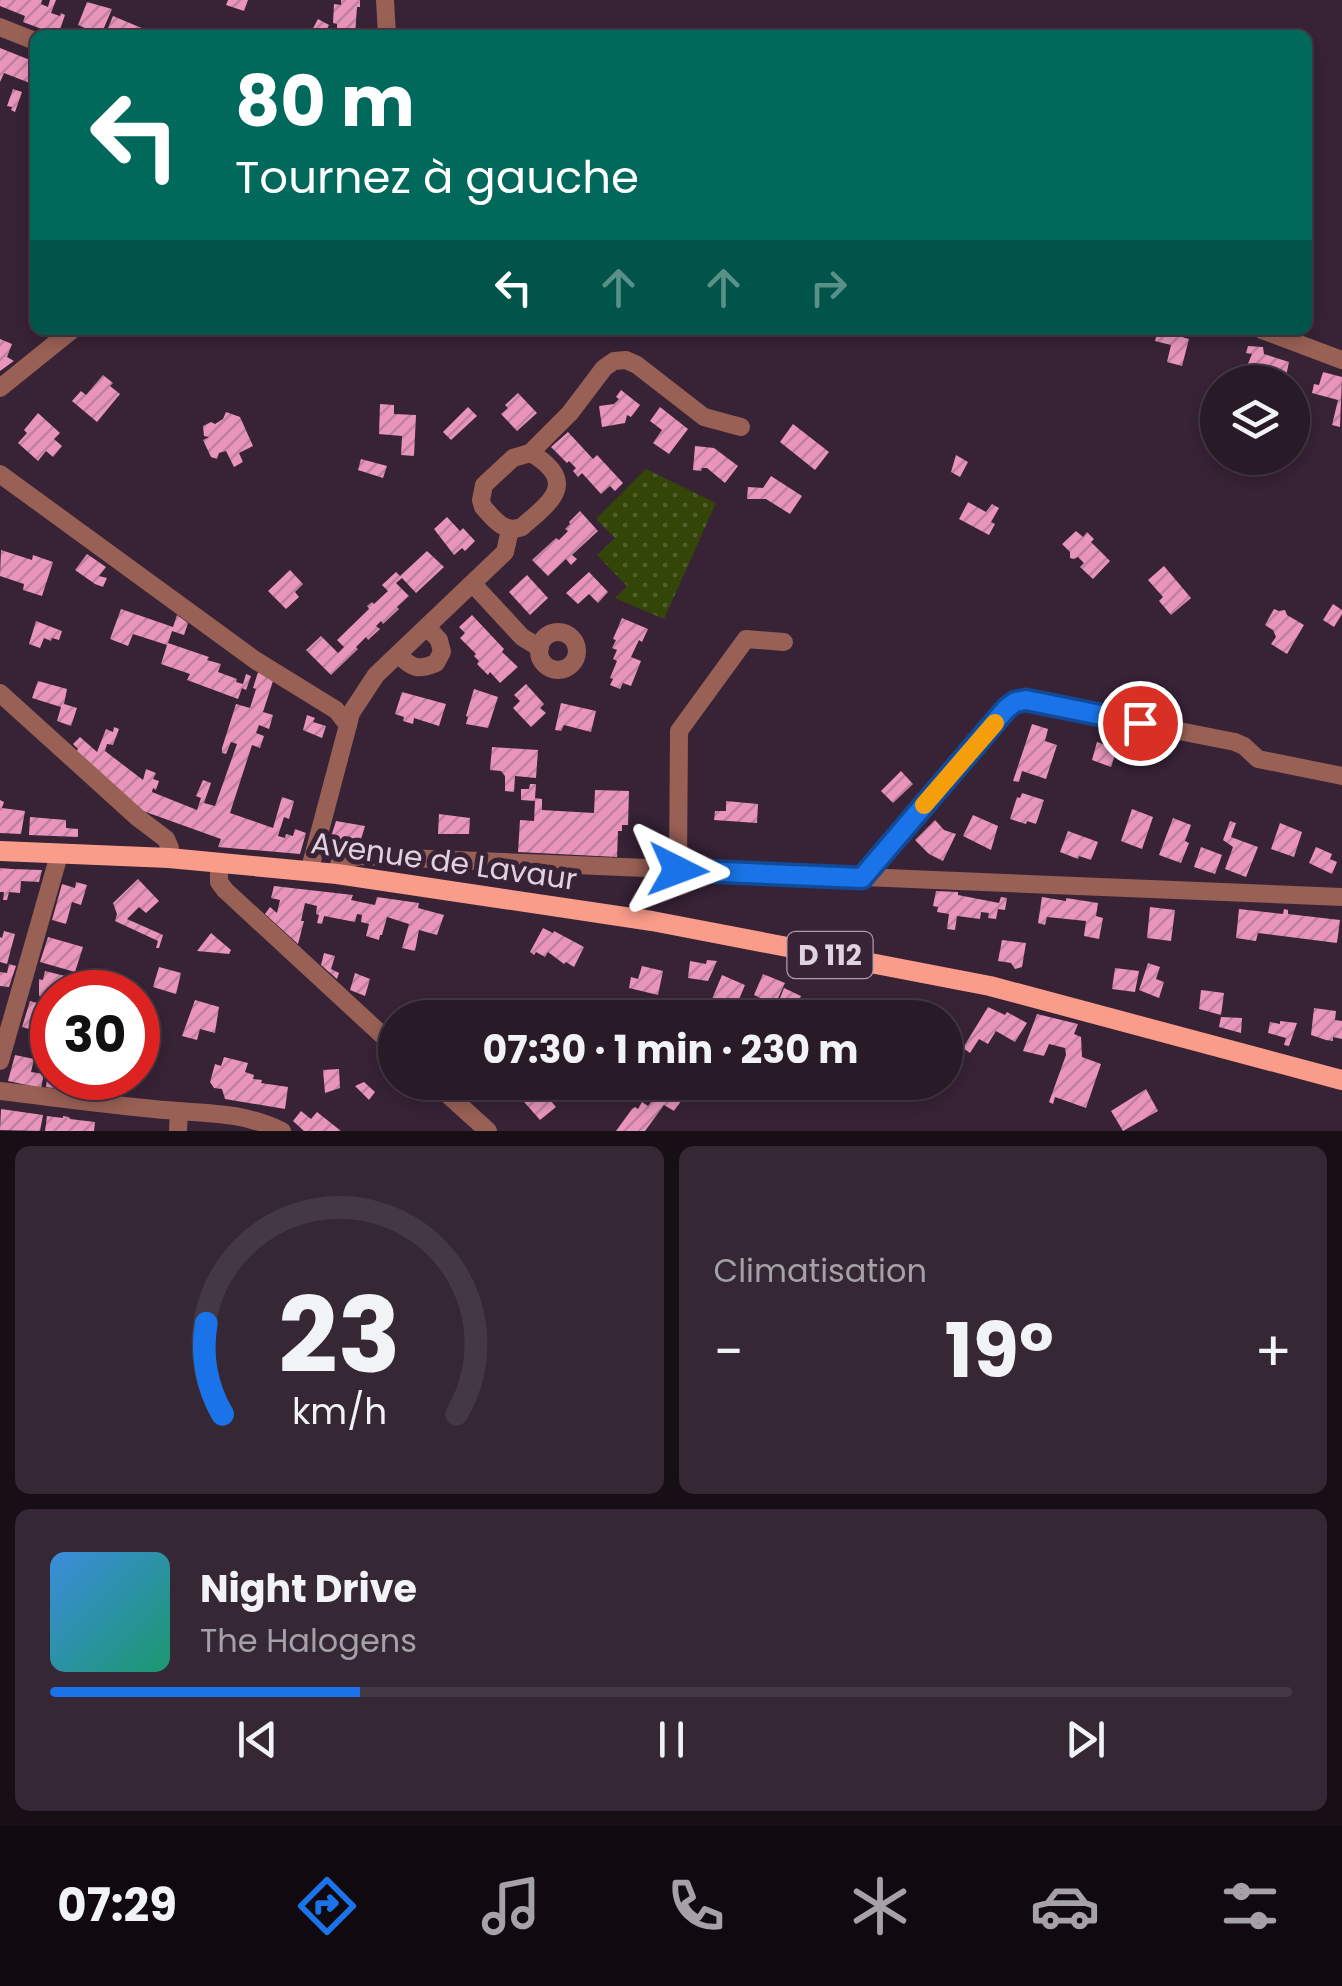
<!DOCTYPE html>
<html lang="fr">
<meta charset="utf-8">
<style>
:root{--surface:#291a28;--page:#352734;--text:#f1f3f6;--muted:#a5a1a8;--line:#453845;--accent:#1a73e8}
body{margin:0;font-family:Poppins,sans-serif;background:var(--page);color:var(--text);height:100vh;display:flex;flex-direction:column;font-size:38px;white-space:nowrap}
*{box-sizing:border-box;margin:0}
p{font-size:32px;color:var(--muted)}
.icon{flex:none;width:55px;height:55px;fill:none;stroke:currentColor;stroke-width:2;stroke-linecap:round;stroke-linejoin:round}
.map{position:relative;height:1131px;overflow:hidden}
.side{display:flex;flex-direction:column;gap:15px;padding:15px;background:#170e16;flex:1}
.side>*{flex:none}
.guide{position:absolute;left:30px;top:30px;width:1282px;height:305px;border-radius:15px;box-shadow:0 5px 15px #0003,0 0 0 2px var(--line);background:#00695c;color:#fff;overflow:hidden}
.tools{position:absolute;left:1200px;top:365px;display:grid;gap:20px}
.tools a{display:grid;place-items:center;width:110px;height:110px;border-radius:50%;background:var(--surface);box-shadow:0 5px 15px #0003,0 0 0 2px var(--line);font-size:50px}
.speed{position:absolute;left:30px;top:970px;display:flex;gap:20px;font-size:50px;font-weight:700;text-align:center}
.speed>*{display:grid;place-content:center;width:130px;height:130px;border-radius:50%;background:var(--surface);box-shadow:0 5px 15px #0003,0 0 0 2px var(--line);line-height:1}
.speed .limit{border:15px solid #d22;background:#fff;color:#111}
.pin{position:absolute;display:grid;place-items:center;width:85px;height:85px;color:#fff;margin:-42px;border:5px solid #fff;border-radius:50%;box-shadow:0 2px 10px #0007}
.me{position:absolute;width:110px;margin:-55px;rotate:93deg;stroke-linejoin:round;filter:drop-shadow(0 0 8px #0008)}
.turn{display:flex;align-items:center;gap:35px;height:210px;padding:0 40px;font-size:45px}
.turn .icon{width:130px;height:130px;stroke-width:2.5}
.turn b{display:block;font-size:70px;line-height:85px}
.lanes{display:flex;align-items:center;height:95px;padding:0 40px;background:#0003;justify-content:center;gap:50px;direction:ltr}
.lanes .off{opacity:.35}
.big{font-size:75px;font-weight:700;line-height:1.1}
.side .card{flex:1;display:flex;flex-direction:column;justify-content:center;gap:15px;min-width:0;padding:0 35px;border-radius:15px;background:var(--page)}
.side .dial{align-items:center;gap:0}
.dial svg{height:260px;overflow:visible;fill:none;stroke:var(--line);stroke-width:7;stroke-linecap:round;text-anchor:middle}
.dial text{fill:var(--text);stroke:none}
.song{display:flex;align-items:center;gap:30px}
.cover{width:120px;height:120px;border-radius:15px;background:linear-gradient(135deg,hsl(210 70% 55%),hsl(160 70% 35%))}
.played{height:10px;border-radius:5px;background:linear-gradient(90deg,var(--accent) 25%,var(--line) 25%)}
.keys{display:flex;justify-content:space-around;direction:ltr}
.heat{display:flex;justify-content:space-between;align-items:center;font-size:55px;direction:ltr}
.side .tiles{flex:1;display:grid;gap:15px;grid-template-columns:1fr 1fr}
.card:last-child{grid-column:span 2}
.trip{position:absolute;left:378px;top:1000px;width:585px;height:100px;border-radius:50px;background:var(--surface);box-shadow:0 5px 15px #0003,0 0 0 2px var(--line);font-weight:700;line-height:100px;text-align:center}
.menu{display:flex;height:160px;justify-content:space-around;align-items:center;background:#100a10;color:var(--muted)}
.menu .icon{width:70px;height:70px}
.menu .selected{color:var(--accent)}
.menu b{font-size:45px;color:var(--text)}
.map>svg:first-child{display:block}
</style>
<div class="map">
<svg width="1342" height="1131" viewBox="0 0 1342 1131">
<defs>
<pattern id="park-dots" width="8" height="8" patternUnits="userSpaceOnUse" patternTransform="scale(2.5)"><rect width="8" height="8" fill="#344508"/><path d="M2 2h.1M6 6h.1" fill="none" stroke="#515f2c" stroke-width="1.8" stroke-linecap="round"/></pattern>
<pattern id="building-hatch" width="6" height="6" patternUnits="userSpaceOnUse" patternTransform="scale(2.5)"><rect width="6" height="6" fill="#e995bb"/><path d="M-1 1l2-2M0 6l6-6M5 7l2-2" fill="none" stroke="#c0809d"/></pattern>
</defs>
<rect width="100%" height="100%" fill="#372236"/>
<polygon fill="url(#park-dots)" points="646,469 716,503 664,619 615,598 627,586 597,555 615,538 596,519"/>
<g fill="url(#building-hatch)">
<polygon points="0,0 42,0 41,4 48,7 50,0 56,0 51,13 60,16 61,13 65,15 58,35 23,22 25,16 0,6"/>
<polygon points="228,0 248,0 244,11 226,5"/>
<polygon points="341,0 360,0 360,7 357,7 355,35 337,33 337,24 333,23 334,4 341,5"/>
<polygon points="87,2 112,9 101,35 78,25"/>
<polygon points="113,16 144,29 142,35 105,35"/>
<polygon points="318,19 329,25 324,35 311,32"/>
<polygon points="0,48 35,62 35,85 4,73 0,82"/>
<polygon points="13,89 22,92 15,112 11,110 12,107 7,106"/>
<polygon points="1158,330 1182,333 1182,337 1189,339 1182,366 1167,362 1171,345 1155,341"/>
<polygon points="0,339 12,344 7,357 14,361 0,371"/>
<polygon points="1248,346 1263,347 1264,354 1289,362 1285,381 1258,375 1260,368 1247,366 1252,354 1246,353"/>
<polygon points="1323,372 1342,377 1340,427 1332,425 1338,400 1312,393 1314,384 1319,385"/>
<polygon points="103,375 113,383 110,386 120,394 97,422 72,401 81,391 86,395"/>
<polygon points="621,390 640,405 631,417 627,415 625,423 602,427 599,406 614,404 619,399 616,397"/>
<polygon points="518,393 537,413 517,431 501,414 508,408 505,405"/>
<polygon points="380,404 394,405 394,414 416,415 414,456 401,455 402,436 379,434"/>
<polygon points="468,407 477,416 451,440 443,432"/>
<polygon points="660,407 688,429 669,454 653,443 662,430 650,421"/>
<polygon points="226,412 240,417 253,446 239,453 243,462 234,467 226,451 219,453 217,459 211,457 203,440 209,437 204,436 203,426 211,422 215,424 223,419"/>
<polygon points="38,413 60,433 54,439 62,446 53,457 46,451 38,461 18,443 27,433 24,430"/>
<polygon points="793,424 829,452 815,470 780,442"/>
<polygon points="568,432 593,459 597,455 623,483 615,491 610,486 601,494 582,473 578,477 573,471 576,468 569,461 567,463 551,447"/>
<polygon points="695,446 714,448 738,466 725,483 707,468 702,468 701,471 693,470"/>
<polygon points="956,455 968,462 960,477 951,472"/>
<polygon points="361,459 387,466 383,478 358,470"/>
<polygon points="771,476 802,496 790,514 766,499 747,499 748,487 763,488"/>
<polygon points="968,502 986,512 992,504 999,508 991,522 995,524 989,535 959,519"/>
<polygon points="580,511 598,531 572,555 577,559 571,565 566,559 548,576 532,560 556,538 559,540 568,531 565,529 570,524 569,522"/>
<polygon points="447,517 460,531 463,528 475,541 465,551 462,548 454,555 434,529"/>
<polygon points="1076,531 1083,537 1087,532 1094,539 1091,542 1110,561 1093,579 1080,567 1084,563 1078,557 1074,559 1070,558 1070,552 1062,544"/>
<polygon points="1,550 32,560 33,555 53,562 42,596 23,590 24,584 0,576"/>
<polygon points="427,551 444,567 416,593 402,578 396,583 409,596 397,607 399,609 383,624 381,621 376,626 380,629 368,640 366,637 356,647 358,649 331,675 306,650 321,636 338,653 344,647 337,640 369,609 367,606 372,602 374,604 388,591 382,585 396,572 400,576"/>
<polygon points="87,554 106,567 99,576 107,578 103,587 95,584 75,570"/>
<polygon points="1164,566 1191,598 1171,615 1159,601 1163,597 1148,580"/>
<polygon points="290,570 303,584 295,592 299,597 286,609 268,591"/>
<polygon points="589,572 608,592 598,603 589,594 578,604 566,593"/>
<polygon points="527,575 548,598 530,615 509,592"/>
<polygon points="1333,604 1342,610 1342,614 1334,627 1323,620"/>
<polygon points="121,609 173,627 177,615 188,623 184,635 172,631 168,643 209,657 207,660 221,664 218,672 237,679 236,682 243,684 246,674 251,676 246,690 242,688 238,699 187,680 190,674 161,664 167,645 133,634 128,646 110,639"/>
<polygon points="1274,609 1279,611 1285,610 1287,615 1304,625 1287,654 1271,644 1276,637 1273,630 1265,625"/>
<polygon points="472,615 504,649 502,652 518,667 500,683 490,672 488,675 477,664 479,661 474,656 476,654 460,638 465,633 459,627"/>
<polygon points="622,618 648,629 642,642 639,640 631,657 641,661 631,686 623,683 620,689 610,685 613,679 610,678 617,661 613,659 617,650 612,648 616,640 613,639"/>
<polygon points="36,621 62,631 59,640 52,638 51,641 44,638 40,648 29,644"/>
<polygon points="258,672 273,681 263,712 273,715 269,729 259,725 256,733 264,736 260,748 252,745 230,813 273,828 282,797 294,801 289,819 284,817 278,836 285,838 286,834 293,836 295,829 306,833 300,854 218,847 221,839 143,811 74,754 78,749 73,744 80,737 97,752 106,729 113,732 114,727 119,729 113,745 107,744 105,751 143,780 146,769 156,773 153,779 159,781 156,790 153,788 152,792 197,810 201,798 196,796 203,780 211,783 204,803 215,806 237,744 231,742 226,754 222,753 222,748 236,704 250,708 256,689 253,688"/>
<polygon points="38,681 67,689 64,704 77,708 71,726 57,721 61,707 32,698"/>
<polygon points="526,684 544,704 540,708 546,713 531,727 513,708 520,701 514,695"/>
<polygon points="474,689 498,697 488,728 466,724 468,717 466,716"/>
<polygon points="402,692 446,704 439,726 414,718 413,724 403,721 404,717 395,714"/>
<polygon points="561,703 596,711 591,732 564,725 561,731 555,730"/>
<polygon points="307,715 315,718 313,722 326,726 322,738 303,730"/>
<polygon points="1032,724 1048,729 1045,741 1057,745 1046,779 1022,771 1019,782 1013,781"/>
<polygon points="1097,742 1117,749 1111,767 1092,760"/>
<polygon points="492,747 538,750 536,778 515,776 514,792 505,791 505,776 501,771 490,770"/>
<polygon points="901,771 913,784 893,803 881,791"/>
<polygon points="530,784 536,784 535,798 542,799 542,810 594,813 595,790 629,791 628,825 622,825 622,831 618,831 617,857 518,852 520,820 534,821 535,801 521,800 521,789 529,789"/>
<polygon points="1022,793 1044,800 1036,824 1027,821 1026,824 1010,819 1017,797 1020,798"/>
<polygon points="0,800 4,802 2,808 25,811 21,834 0,833"/>
<polygon points="726,801 758,804 757,823 714,820 715,811 726,811"/>
<polygon points="1132,809 1153,817 1142,849 1121,841"/>
<polygon points="439,814 470,818 469,834 438,834"/>
<polygon points="973,815 998,826 991,850 963,836"/>
<polygon points="30,817 66,820 66,828 78,829 78,837 29,835"/>
<polygon points="1173,818 1191,825 1185,841 1189,843 1181,863 1159,855"/>
<polygon points="935,820 944,830 956,834 943,861 929,854 915,840"/>
<polygon points="336,821 365,826 359,846 328,846"/>
<polygon points="1230,821 1236,823 1231,837 1258,847 1246,877 1225,869 1233,847 1223,840"/>
<polygon points="1280,823 1302,832 1294,857 1271,849"/>
<polygon points="1068,831 1098,842 1091,860 1079,856 1078,859 1060,852"/>
<polygon points="1201,847 1222,855 1215,874 1194,867"/>
<polygon points="1316,847 1332,854 1330,859 1337,862 1332,874 1309,863"/>
<polygon points="0,868 12,869 42,870 39,882 21,881 20,893 9,892 7,900 3,900 4,892 0,892"/>
<polygon points="138,879 159,901 146,913 139,907 127,919 163,935 159,948 156,948 158,941 115,921 117,914 113,903"/>
<polygon points="76,882 87,885 81,905 72,902 66,924 52,920 62,884 75,888"/>
<polygon points="274,886 353,895 351,900 375,905 377,897 419,903 418,908 444,915 437,935 419,930 415,951 402,948 409,924 387,917 382,935 380,935 379,940 366,936 369,924 361,922 362,915 357,914 355,922 324,916 322,924 317,923 319,915 316,914 317,906 305,903 301,921 304,921 298,944 265,914 270,907 277,913 280,900 271,898"/>
<polygon points="936,891 958,892 958,895 999,903 1001,897 1007,898 1005,910 998,909 996,919 988,918 989,913 981,912 980,919 957,916 955,930 947,929 949,914 937,912 938,907 933,906"/>
<polygon points="1042,897 1066,901 1066,898 1098,903 1096,916 1103,918 1099,939 1084,936 1086,921 1047,917 1045,925 1038,923"/>
<polygon points="1150,907 1175,910 1171,941 1147,938"/>
<polygon points="1239,909 1283,914 1284,909 1288,910 1288,914 1340,920 1337,943 1258,933 1256,941 1236,938"/>
<polygon points="543,928 553,933 554,931 584,947 574,967 566,962 564,964 548,952 545,957 536,952 534,955 530,952"/>
<polygon points="4,931 15,934 7,964 0,962 0,937 2,938"/>
<polygon points="211,933 231,950 229,954 197,951"/>
<polygon points="48,937 83,947 75,972 40,962"/>
<polygon points="1002,940 1026,943 1022,967 1015,969 1011,963 998,961"/>
<polygon points="324,953 335,956 331,969 339,973 337,979 321,965"/>
<polygon points="707,960 717,961 708,981 688,978 690,961 706,964"/>
<polygon points="1148,963 1160,967 1156,979 1164,982 1159,998 1139,990"/>
<polygon points="9,964 16,966 9,987 0,986 0,972 7,973"/>
<polygon points="642,966 663,971 658,995 629,988 631,977 638,979"/>
<polygon points="159,967 181,973 176,994 153,987"/>
<polygon points="1115,968 1139,971 1135,992 1112,989"/>
<polygon points="45,971 69,977 65,992 52,992 52,1000 39,996 39,979 43,980"/>
<polygon points="355,973 370,979 365,996 350,990"/>
<polygon points="763,974 785,983 775,1005 754,995"/>
<polygon points="722,975 745,985 735,1009 732,1007 729,1014 712,1007 715,1000 712,999"/>
<polygon points="784,988 801,996 794,1010 778,1003"/>
<polygon points="1201,990 1224,993 1221,1015 1199,1009"/>
<polygon points="459,999 484,1005 483,1010 494,1013 493,1018 465,1018 454,1014 453,1018 449,1018 450,1013 448,1012 451,1001 457,1003"/>
<polygon points="195,1000 219,1007 215,1033 200,1029 197,1040 182,1036"/>
<polygon points="30,1001 52,1007 52,1023 51,1022 47,1034 22,1027"/>
<polygon points="494,1003 509,1007 514,1004 518,1014 512,1018 505,1018 506,1014 492,1010"/>
<polygon points="988,1007 1005,1015 1007,1012 1027,1023 1015,1042 996,1031 988,1044 979,1039 970,1053 963,1048"/>
<polygon points="1314,1008 1336,1011 1335,1020 1342,1021 1342,1039 1333,1037 1333,1041 1326,1040 1311,1035"/>
<polygon points="1037,1014 1078,1024 1074,1034 1081,1037 1082,1057 1101,1064 1086,1108 1055,1097 1053,1104 1049,1102 1066,1055 1065,1048 1049,1044 1044,1056 1023,1051"/>
<polygon points="1221,1017 1242,1018 1241,1033 1219,1027"/>
<polygon points="1280,1021 1297,1023 1289,1046 1284,1045 1286,1038 1268,1033 1270,1022 1280,1024"/>
<polygon points="15,1055 34,1059 31,1072 44,1074 41,1088 8,1081"/>
<polygon points="224,1057 248,1063 245,1072 254,1075 253,1079 262,1080 261,1083 288,1087 285,1109 225,1099 222,1089 214,1088 210,1082 215,1064 221,1066"/>
<polygon points="339,1069 340,1088 325,1093 323,1070"/>
<polygon points="87,1078 124,1078 121,1089"/>
<polygon points="47,1079 67,1082 65,1090 46,1087"/>
<polygon points="364,1082 375,1092 369,1100 355,1086"/>
<polygon points="532,1082 535,1082 556,1107 540,1120 518,1095"/>
<polygon points="645,1082 695,1082 674,1111 664,1105 645,1131 616,1131 632,1109 635,1107 638,1109 642,1102 648,1106 656,1096"/>
<polygon points="1146,1089 1158,1111 1123,1131 1111,1111"/>
<polygon points="1,1109 43,1115 40,1131 0,1130"/>
<polygon points="301,1111 311,1119 317,1112 341,1131 304,1131 293,1121"/>
<polygon points="47,1116 63,1118 63,1116 69,1117 70,1119 95,1122 94,1131 45,1131"/>
</g>
<g fill="none" stroke-linecap="round" stroke-linejoin="round">
<g stroke="#996055" stroke-width="18">
<polyline points="385,0 387,35"/>
<polyline points="0,27 35,41"/>
<polyline points="1262,330 1342,360"/>
<polyline points="0,388 72,330"/>
<polyline points="530,453 570,413 604,368 614,361 626,360 637,365 704,417 741,427"/>
<path d="M530,453C538,457 544,461 550,468C571,492 539,511 522,527C504,534 494,519 483,507L481,500L484,485L513,458Z"/>
<polyline points="0,474 255,660 336,710 348,725 309,872"/>
<polyline points="473,584 522,637 540,648"/>
<circle cx="558" cy="651" r="19"/>
<path d="M398,654C411,668 418,671 436,663L442,652L439,640L428,628"/>
<polyline points="0,693 137,817 166,839 170,848 169,858"/>
<polyline points="348,725 351,713 376,675 505,552 510,530"/>
<polyline points="219,862 219,882 225,890 395,1047"/>
<polyline points="678,870 679,731 746,639 784,642"/>
<polyline points="337,874 340,861 360,856 1342,897"/>
<polyline points="861,878 1006,709 1015,702 1027,701 1235,742 1244,746 1258,759 1342,776"/>
<polyline points="0,1061 57,862 57,854"/>
<polyline points="434,1082 488,1131"/>
<path d="M0,1091C51,1097 102,1104 154,1109C200,1114 239,1110 282,1131"/>
<polyline points="178,1131 179,1111"/>
</g>
<polyline stroke="#fa9c8a" stroke-width="20" points="0,851 169,858 337,874 652,921 990,986 1342,1080"/>
</g>
<g fill="none" stroke-linecap="round" stroke-linejoin="round">
<g stroke="#114b97" stroke-width="25">
<polyline id="route" points="678,870 862,878 1006,709 1015,702 1026,700 1140,723"/>
</g>
<use href="#route" stroke="#1a73e8" stroke-width="18"/>
<polyline stroke="#f59e0b" stroke-width="18" points="924,805 995,723"/>
</g>
<g text-anchor="middle" dominant-baseline="central" stroke-width="10" stroke-linejoin="round" paint-order="stroke">
<rect fill="#372236" stroke="#ad9dac" stroke-width="2.5" x="787.5" y="932" width="85" height="46" rx="8"/>
<g font-size="28" font-weight="bold" fill="#e0d2df">
<text x="830" y="955">D 112</text>
</g>
<g font-size="30" fill="#e0d2df" stroke="#372236">
<text transform="translate(444 861) rotate(8)">Avenue de Lavaur</text>
</g>
</g>
</svg>
<div class="tools">
<a><svg class="icon" aria-label="layers" viewBox="0 0 24 24"><path d="M12 4l9 5-9 5-9-5zM3 14l9 5 9-5"/></svg></a>
</div>
<div class="speed"><div class="limit">30</div></div>
<div class="pin" style="left:1140px;top:723px;background:#d93025"><svg class="icon" aria-label="arrive" viewBox="0 0 24 24"><path d="M6 21V4h12l-3 4 3 4H6"/></svg></div>
<svg class="me" style="left:678px;top:870px" viewBox="-20 -20 40 40"><path d="M0-17L14 15 0 8-14 15z" fill="#1a73e8" stroke="#fff" stroke-width="4"/></svg>
<div class="trip">07:30 · 1 min · 230 m</div>
<div class="guide">
<div class="turn"><svg class="icon" aria-label="left" viewBox="0 0 24 24"><path d="M17 20v-9H6M10 6l-5 5 5 5"/></svg><div><b>80 m</b>Tournez à gauche</div></div>
<div class="lanes"><svg class="icon" aria-label="left" viewBox="0 0 24 24"><path d="M17 20v-9H6M10 6l-5 5 5 5"/></svg><svg class="icon off" aria-label="ahead" viewBox="0 0 24 24"><path d="M12 20V5M6 11l6-6 6 6"/></svg><svg class="icon off" aria-label="ahead" viewBox="0 0 24 24"><path d="M12 20V5M6 11l6-6 6 6"/></svg><svg class="icon off" aria-label="right" viewBox="0 0 24 24"><path d="M7 20v-9h11M14 6l5 5-5 5"/></svg></div>
</div>
</div>
<section class="side">
<div class="tiles">
<div class="card dial"><svg viewBox="0 0 100 80">
<path d="M14 69A42 42 0 1 1 86 69"/>
<path d="M14 69A42 42 0 0 1 9 41" stroke="#1a73e8"/>
<text x="50" y="56" font-size="32" font-weight="700">23</text>
<text x="50" y="72" font-size="11">km/h</text>
</svg></div>
<div class="card"><p>Climatisation</p>
<div class="heat"><a>−</a><b class="big">19°</b><a>+</a></div>
</div>
<div class="card">
<div class="song"><i class="cover"></i><div><b>Night Drive</b><p>The Halogens</p></div></div>
<div class="played"></div>
<div class="keys"><svg class="icon" aria-label="previous" viewBox="0 0 24 24"><path d="M18 5L8 12l10 7zM5 5v14"/></svg><svg class="icon" aria-label="pause" viewBox="0 0 24 24"><path d="M8 5v14M16 5v14"/></svg><svg class="icon" aria-label="next" viewBox="0 0 24 24"><path d="M6 5l10 7-10 7zM19 5v14"/></svg></div>
</div>
</div>
</section>
<nav class="menu">
<b>07:29</b>
<svg class="icon selected" aria-label="directions" viewBox="0 0 24 24"><path d="M12 3l9 9-9 9-9-9zM9 14v-3h6M13 9l2 2-2 2"/></svg>
<svg class="icon" aria-label="music" viewBox="0 0 24 24"><path d="M9 18V5l10-2v13"/><circle cx="6" cy="18" r="3"/><circle cx="16" cy="16" r="3"/></svg>
<svg class="icon" aria-label="phone" viewBox="0 0 24 24"><path d="M5 4h4l2 5-3 2q2 4 5 5l2-3 5 2v4C11 20 4 13 5 4z"/></svg>
<svg class="icon" aria-label="climate" viewBox="0 0 24 24"><path d="M12 3v18M4 7l16 10M4 17L20 7"/></svg>
<svg class="icon" aria-label="car" viewBox="0 0 24 24"><path d="M5 17H2v-5l4-1 3-4h7l3 4 3 1v5h-3M9 17h6M6 11h13"/><circle cx="7" cy="17" r="2"/><circle cx="17" cy="17" r="2"/></svg>
<svg class="icon" aria-label="filters" viewBox="0 0 24 24"><path d="M4 7h16M4 17h16"/><circle cx="9" cy="7" r="2"/><circle cx="15" cy="17" r="2"/></svg>
</nav>
